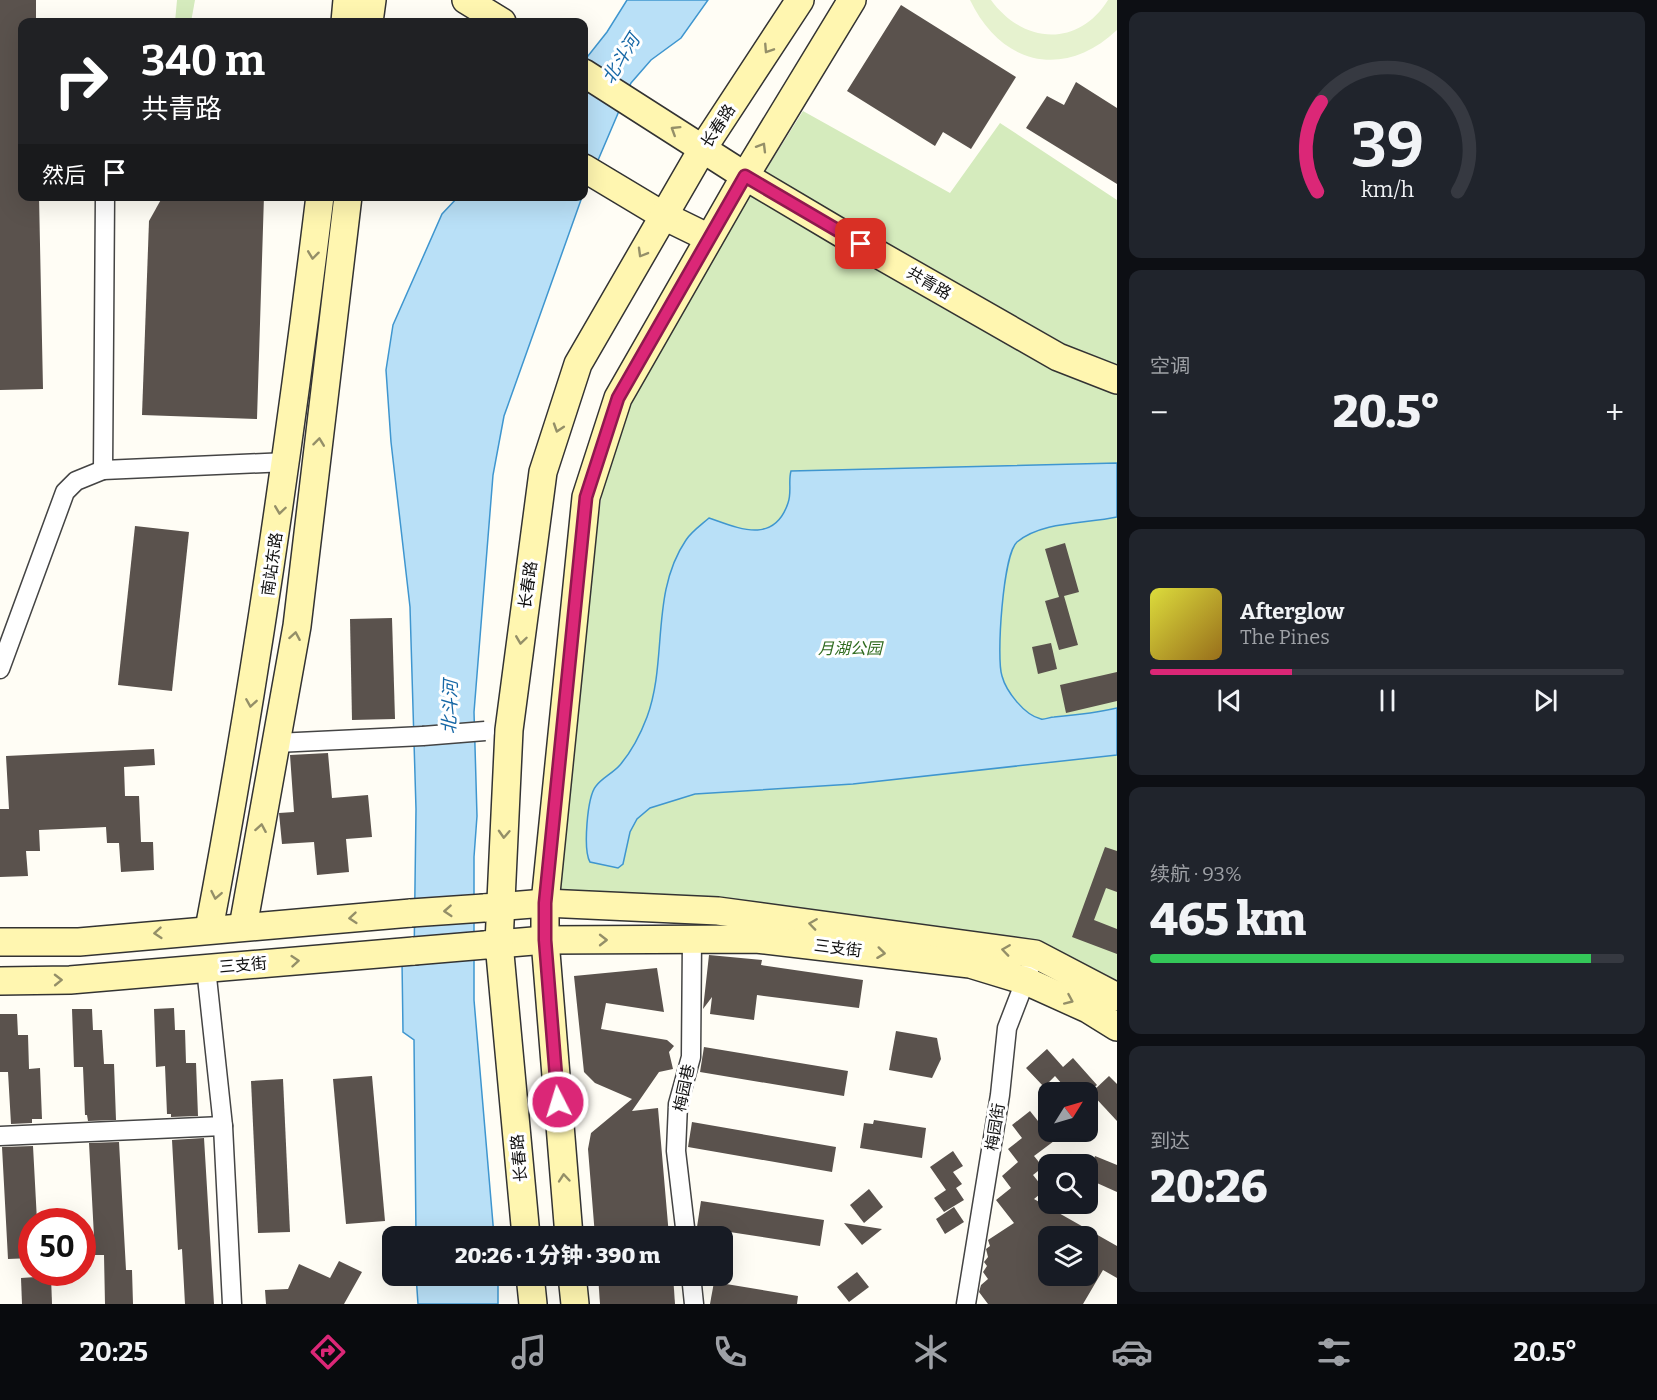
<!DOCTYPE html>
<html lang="zh">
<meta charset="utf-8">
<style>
:root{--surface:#171b24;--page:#20242c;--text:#f1f3f6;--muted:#9ea1a6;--line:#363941;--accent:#db2777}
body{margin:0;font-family:Bitter,"Noto Sans SC",serif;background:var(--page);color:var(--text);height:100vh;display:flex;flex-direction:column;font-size:22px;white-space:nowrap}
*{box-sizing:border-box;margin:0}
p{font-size:20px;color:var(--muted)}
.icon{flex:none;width:33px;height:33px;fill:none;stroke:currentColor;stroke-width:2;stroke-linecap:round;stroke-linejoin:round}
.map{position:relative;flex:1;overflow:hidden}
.drawer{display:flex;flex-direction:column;gap:12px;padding:12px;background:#0d0f14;width:540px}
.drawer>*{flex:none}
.banner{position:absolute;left:18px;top:18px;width:570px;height:183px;border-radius:12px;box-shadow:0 6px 24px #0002;background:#202124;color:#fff;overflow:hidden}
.needle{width:39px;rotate:53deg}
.controls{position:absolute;left:1038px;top:1082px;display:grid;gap:12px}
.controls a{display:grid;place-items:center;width:60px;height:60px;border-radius:12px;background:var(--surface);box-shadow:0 6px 24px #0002;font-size:30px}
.speed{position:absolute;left:18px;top:1208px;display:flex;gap:12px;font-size:30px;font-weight:700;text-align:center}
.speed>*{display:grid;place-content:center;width:78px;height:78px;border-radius:50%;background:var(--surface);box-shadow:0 6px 24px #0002;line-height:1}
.speed .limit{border:9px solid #d22;background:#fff;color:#111}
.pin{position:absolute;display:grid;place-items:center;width:51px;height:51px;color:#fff;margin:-26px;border-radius:12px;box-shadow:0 3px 9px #0006}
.me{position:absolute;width:66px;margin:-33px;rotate:355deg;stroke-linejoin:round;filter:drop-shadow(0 0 4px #0008)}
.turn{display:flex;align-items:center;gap:21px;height:126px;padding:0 24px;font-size:27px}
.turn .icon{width:78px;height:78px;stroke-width:2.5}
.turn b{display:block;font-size:42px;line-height:51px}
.then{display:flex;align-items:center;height:57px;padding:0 24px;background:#0003;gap:12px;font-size:22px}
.big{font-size:45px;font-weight:800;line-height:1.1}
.drawer .widget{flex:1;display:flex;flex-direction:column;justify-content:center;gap:9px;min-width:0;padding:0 21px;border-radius:12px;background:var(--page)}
.drawer .dial{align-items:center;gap:0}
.dial svg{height:156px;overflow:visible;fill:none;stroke:var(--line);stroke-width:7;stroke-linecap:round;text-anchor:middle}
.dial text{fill:var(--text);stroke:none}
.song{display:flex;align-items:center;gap:18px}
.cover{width:72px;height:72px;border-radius:9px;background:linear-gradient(135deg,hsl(60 70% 55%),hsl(40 70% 35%))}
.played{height:6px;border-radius:3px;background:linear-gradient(90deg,var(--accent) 30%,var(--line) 30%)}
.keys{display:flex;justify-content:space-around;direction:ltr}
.heat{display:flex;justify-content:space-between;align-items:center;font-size:33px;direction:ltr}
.charge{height:9px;border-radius:4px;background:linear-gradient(90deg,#34c759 93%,var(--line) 0)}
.trip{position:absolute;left:382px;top:1226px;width:351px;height:60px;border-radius:12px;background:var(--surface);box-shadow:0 6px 24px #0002;font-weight:800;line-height:60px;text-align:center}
.tabs{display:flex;height:96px;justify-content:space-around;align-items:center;background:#090b0e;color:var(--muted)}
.tabs .icon{width:42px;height:42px}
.tabs .active{color:var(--accent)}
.tabs b{font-size:27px;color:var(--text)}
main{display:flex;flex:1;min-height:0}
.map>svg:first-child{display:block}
</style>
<main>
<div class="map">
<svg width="1117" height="1304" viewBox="0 0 1117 1304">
<rect width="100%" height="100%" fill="#fffdf5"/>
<g fill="#d5ebbd">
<polygon points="177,0 195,0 191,22 175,22"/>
<polygon points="803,111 950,193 1000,123 1117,200 1117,984 1042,943 553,892 570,711 603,487 631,398 688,294"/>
</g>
<path fill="#e6f2cf" d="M970,0H991C1023,44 1078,48 1108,0H1117V30C1064,80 1001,65 970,0Z"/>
<g fill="#b9e0f7" stroke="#3f96cf" stroke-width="1.5">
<polygon points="627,0 708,0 681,38 651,60 631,83 584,193 584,61 607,32"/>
<polygon points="458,197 582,197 504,416 493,475 474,712 477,816 474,857 474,1000 494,1236 416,1236 414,1040 403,1032 402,961 414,961 416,809 410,607 391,442 386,370 393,325 442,214"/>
<path d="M1117,463V517C1085,524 1043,521 1017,542C1003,554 996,659 1002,676C1006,691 1024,715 1041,719C1044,720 1050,717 1054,717C1076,715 1096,713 1117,708V755L853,784L695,794L650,808L637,819L630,832L623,864L618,868L590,862C583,850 587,797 596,786C602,778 613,773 620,765C631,752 641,733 647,717C668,660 650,593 686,540C691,532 701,525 709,518C738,528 774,545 788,503C792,492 788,481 791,471Z"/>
<polygon points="416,1275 498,1275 498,1304 418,1304"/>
</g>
<g fill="#5a524d" fill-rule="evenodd">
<polygon points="0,0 36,0 36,22 22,22 22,196 39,196 43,389 0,390"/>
<polygon points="901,5 1016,77 971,149 943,132 935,146 847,91"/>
<polygon points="1076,82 1117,108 1117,184 1026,128 1047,96 1064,105"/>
<polygon points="163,196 264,196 257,419 142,415 149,221"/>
<polygon points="135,526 189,532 172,691 118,685"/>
<polygon points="1065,543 1079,592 1064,596 1078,645 1059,650 1045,601 1059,597 1045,549"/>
<polygon points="392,618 395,719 352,720 350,619"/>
<polygon points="1051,643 1057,669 1038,674 1032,647"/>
<polygon points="1117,672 1117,701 1066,713 1060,685"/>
<polygon points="154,749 155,765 124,767 125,796 139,796 141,842 153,842 154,870 121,872 119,843 107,843 106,827 39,830 40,851 26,851 28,876 0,877 0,809 9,809 6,756"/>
<polygon points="328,753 332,798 368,795 372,837 346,839 349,872 317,875 314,842 282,844 279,813 294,812 290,755"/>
<polygon points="1105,847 1117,851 1117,892 1106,888 1094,920 1117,929 1117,954 1072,937"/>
<polygon points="709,955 762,960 761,965 863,980 859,1008 757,995 754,1020 710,1014 712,997 703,1009"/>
<polygon points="657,968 664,1012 606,1003 601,1029 667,1040 674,1046 669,1052 673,1069 659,1072 632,1111 658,1108 669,1236 595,1236 588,1149 591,1133 632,1099 595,1083 584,1072 574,976"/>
<polygon points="174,1008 175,1030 185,1030 186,1063 196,1063 198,1116 171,1117 171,1114 167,1114 165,1066 156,1067 154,1009"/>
<polygon points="72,1009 92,1009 93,1030 102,1030 104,1064 114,1064 116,1120 88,1121 87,1115 85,1115 83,1067 74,1067"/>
<polygon points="0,1014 17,1014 18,1035 28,1035 29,1069 40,1068 42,1119 32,1119 32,1123 11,1124 8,1072 0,1072"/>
<polygon points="896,1031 937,1038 941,1059 932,1078 889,1070"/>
<polygon points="704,1047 848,1071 844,1096 700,1072"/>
<polygon points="1047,1049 1063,1067 1073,1058 1097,1085 1089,1092 1069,1092 1055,1076 1044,1087 1026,1068"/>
<polygon points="372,1076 385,1221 346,1224 333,1079"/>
<polygon points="1109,1076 1117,1084 1117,1121 1091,1093"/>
<polygon points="283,1079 290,1232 258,1233 251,1081"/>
<path d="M1030,1111L1054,1141L1034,1156L1043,1167L1033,1175L1045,1190L1034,1199L1117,1246V1278L1103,1270L1083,1304H988L979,1292L981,1285L988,1279L983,1272L987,1266L984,1262L988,1257L986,1249L990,1246L988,1240L1014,1223L996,1200L1011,1188L1002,1176L1018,1162L1008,1149L1022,1138L1012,1125ZM1048,1236H1088V1275H1048Z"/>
<polygon points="874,1120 926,1128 922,1158 860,1148 864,1123 873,1124"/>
<polygon points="692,1122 836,1147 832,1172 688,1147"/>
<polygon points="204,1138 214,1304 185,1304 182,1249 178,1250 172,1140"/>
<polygon points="119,1142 126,1270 132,1270 133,1304 105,1304 104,1255 95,1255 89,1143"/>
<polygon points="33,1146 37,1221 32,1221 32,1258 8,1259 2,1147"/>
<polygon points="953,1151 963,1166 953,1172 962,1184 956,1188 964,1200 944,1212 934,1198 946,1190 930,1167"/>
<polygon points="1095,1156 1117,1165 1117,1192 1088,1179"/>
<polygon points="869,1189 883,1207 864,1223 850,1205"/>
<polygon points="701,1201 824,1220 820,1246 697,1227"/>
<polygon points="954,1207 964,1222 945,1234 936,1219"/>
<polygon points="844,1223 882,1229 862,1245"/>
<polygon points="339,1261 362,1272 344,1304 266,1304 265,1290 288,1289 299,1264 330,1278"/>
<polygon points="857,1272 869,1287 849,1302 837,1287"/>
<polygon points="598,1275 673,1275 675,1304 600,1304"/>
<polygon points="51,1276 52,1304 22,1304 21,1278"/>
<polygon points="714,1282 798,1296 797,1304 710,1304"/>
</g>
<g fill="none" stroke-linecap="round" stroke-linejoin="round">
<g stroke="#444" stroke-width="21">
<g id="street">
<polyline points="105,196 103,470 287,462"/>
<polyline points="0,669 65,492 76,481 103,470"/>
<polyline points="276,743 423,736"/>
<polyline points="206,968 223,1126 232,1304"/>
<polyline points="0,1136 223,1126"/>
<polyline points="686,1236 676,1151 678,1104 691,1057 692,939"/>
<polyline points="691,1275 694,1304"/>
<polyline points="966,1304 1000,1095 1007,1028 1029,971"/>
</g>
</g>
<g stroke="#333" stroke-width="30">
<g id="secondary">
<polyline points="466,0 502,22"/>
<polyline points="345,22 347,0"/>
<polyline points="369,22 372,0"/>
<polyline points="584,73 745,176 841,233 1058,357 1117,380"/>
<polyline points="584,168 664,216 709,238"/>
<polyline points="484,908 545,903 718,911 1035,954 1117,997"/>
<polyline points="243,927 297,626 348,196"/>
<path d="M209,929C255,686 290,442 320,196"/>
<polyline points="0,942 79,942 411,913"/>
<polyline points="485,945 545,940 756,939 970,964 1026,981 1088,1009 1117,1027"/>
<polyline points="0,981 70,980 414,951"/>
<polyline points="526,1236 499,943 509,730 543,472 578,364 703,148 800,0"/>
<polyline points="569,1236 545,940 545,903 586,497 618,398 745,176 852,0"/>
<polyline points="530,1275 533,1304"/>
<polyline points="572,1275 575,1304"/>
</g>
</g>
<use href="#street" stroke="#fff" stroke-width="18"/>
<use href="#secondary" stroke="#fff6b0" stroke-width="27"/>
<g stroke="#444" stroke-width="21" stroke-linecap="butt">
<polyline id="street-bridge" points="423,736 485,731"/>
</g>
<g stroke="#333" stroke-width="30" stroke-linecap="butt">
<g id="secondary-bridge">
<polyline points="411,913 484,908"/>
<polyline points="414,951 485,945"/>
</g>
</g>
<use href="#street-bridge" stroke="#fff" stroke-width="18"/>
<use href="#secondary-bridge" stroke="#fff6b0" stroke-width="27"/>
</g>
<defs><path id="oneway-chevron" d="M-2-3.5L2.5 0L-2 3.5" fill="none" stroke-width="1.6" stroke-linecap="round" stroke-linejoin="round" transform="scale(1.5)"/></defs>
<g stroke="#948f68">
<use href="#oneway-chevron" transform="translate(768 49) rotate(123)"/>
<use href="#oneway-chevron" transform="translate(675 130) rotate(-148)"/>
<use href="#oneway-chevron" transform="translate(762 147) rotate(-59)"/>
<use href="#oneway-chevron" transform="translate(642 253) rotate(120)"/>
<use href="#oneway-chevron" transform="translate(313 255) rotate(97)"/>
<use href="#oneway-chevron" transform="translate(558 428) rotate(108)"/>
<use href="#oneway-chevron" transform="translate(319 442) rotate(-83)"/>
<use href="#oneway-chevron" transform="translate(280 510) rotate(98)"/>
<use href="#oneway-chevron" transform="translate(295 636) rotate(-80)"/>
<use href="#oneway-chevron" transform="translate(521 640) rotate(98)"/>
<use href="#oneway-chevron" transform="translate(251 703) rotate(99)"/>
<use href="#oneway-chevron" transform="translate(261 828) rotate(-80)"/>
<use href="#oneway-chevron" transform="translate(504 834) rotate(93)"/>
<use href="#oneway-chevron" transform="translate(216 895) rotate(101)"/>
<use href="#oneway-chevron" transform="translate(448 911) rotate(176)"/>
<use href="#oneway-chevron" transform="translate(353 918) rotate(175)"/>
<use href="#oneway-chevron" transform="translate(813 924) rotate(-172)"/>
<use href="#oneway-chevron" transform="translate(158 933) rotate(175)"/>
<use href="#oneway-chevron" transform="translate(603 940)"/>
<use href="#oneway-chevron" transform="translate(1006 950) rotate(-172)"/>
<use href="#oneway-chevron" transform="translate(881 953) rotate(7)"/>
<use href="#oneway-chevron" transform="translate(295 961) rotate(-5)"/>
<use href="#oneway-chevron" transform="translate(58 980) rotate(-1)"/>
<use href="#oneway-chevron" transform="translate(1069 1000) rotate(24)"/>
<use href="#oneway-chevron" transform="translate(564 1178) rotate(-95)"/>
</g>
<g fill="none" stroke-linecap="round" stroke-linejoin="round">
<g stroke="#8e194d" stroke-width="15">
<polyline id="route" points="558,1102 545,940 545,903 586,497 618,398 745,176 861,244"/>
</g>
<use href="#route" stroke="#db2777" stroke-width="10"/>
</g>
<g text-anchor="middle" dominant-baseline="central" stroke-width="6" stroke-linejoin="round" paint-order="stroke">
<g font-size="16" fill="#111" stroke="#fff">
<text transform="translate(718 126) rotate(-57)">长春路</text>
<text transform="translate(929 283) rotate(30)">共青路</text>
<text transform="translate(272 564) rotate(-82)">南站东路</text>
<text transform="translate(528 585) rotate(-82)">长春路</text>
<text transform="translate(838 948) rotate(7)">三支街</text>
<text transform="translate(243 965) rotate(-5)">三支街</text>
<text transform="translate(684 1088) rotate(-78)">梅园巷</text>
<text transform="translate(995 1127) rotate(-81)">梅园街</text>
<text transform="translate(519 1158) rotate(-95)">长春路</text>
</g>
<g font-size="16" font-style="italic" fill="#2f6b1f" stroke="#fff">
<text x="850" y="648">月湖公园</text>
</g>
<g font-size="18" font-style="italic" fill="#1768a6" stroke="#fff">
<text transform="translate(621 59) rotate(-58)">北斗河</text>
<text transform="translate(450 707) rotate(-88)">北斗河</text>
</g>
</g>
</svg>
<div class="controls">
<a><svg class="needle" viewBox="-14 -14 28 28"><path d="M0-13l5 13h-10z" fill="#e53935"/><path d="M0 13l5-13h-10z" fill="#9ea1a6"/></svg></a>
<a><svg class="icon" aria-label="search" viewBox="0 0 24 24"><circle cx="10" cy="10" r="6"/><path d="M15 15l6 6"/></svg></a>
<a><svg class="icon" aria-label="layers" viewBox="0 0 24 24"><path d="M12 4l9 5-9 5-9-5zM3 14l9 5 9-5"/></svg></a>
</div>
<div class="speed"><div class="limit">50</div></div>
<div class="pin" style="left:861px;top:244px;background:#d93025"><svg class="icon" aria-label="arrive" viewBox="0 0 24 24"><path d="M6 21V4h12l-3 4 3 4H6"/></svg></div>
<svg class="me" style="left:558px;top:1102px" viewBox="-20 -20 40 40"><circle r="17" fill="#db2777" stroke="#fff" stroke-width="3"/><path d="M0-11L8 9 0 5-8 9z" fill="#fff"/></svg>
<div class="trip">20:26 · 1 分钟 · 390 m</div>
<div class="banner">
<div class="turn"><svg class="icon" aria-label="right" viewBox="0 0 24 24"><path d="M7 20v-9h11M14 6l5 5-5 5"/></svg><div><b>340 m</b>共青路</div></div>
<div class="then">然后<svg class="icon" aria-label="arrive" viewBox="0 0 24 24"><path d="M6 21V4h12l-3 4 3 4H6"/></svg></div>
</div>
</div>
<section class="drawer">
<div class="widget dial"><svg viewBox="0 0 100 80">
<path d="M14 69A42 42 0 1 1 86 69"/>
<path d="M14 69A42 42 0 0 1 16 23" stroke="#db2777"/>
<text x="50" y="56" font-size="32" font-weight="700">39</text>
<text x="50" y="72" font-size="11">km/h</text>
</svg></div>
<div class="widget"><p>空调</p>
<div class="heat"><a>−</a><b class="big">20.5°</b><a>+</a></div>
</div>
<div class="widget">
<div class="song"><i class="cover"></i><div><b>Afterglow</b><p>The Pines</p></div></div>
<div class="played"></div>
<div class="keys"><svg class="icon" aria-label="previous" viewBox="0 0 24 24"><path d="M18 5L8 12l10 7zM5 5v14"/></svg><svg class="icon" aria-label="pause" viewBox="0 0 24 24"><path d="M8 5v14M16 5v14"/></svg><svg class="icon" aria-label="next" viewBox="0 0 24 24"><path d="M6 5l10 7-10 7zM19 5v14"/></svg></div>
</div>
<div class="widget"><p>续航 · 93%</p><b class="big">465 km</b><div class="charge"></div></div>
<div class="widget"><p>到达</p><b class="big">20:26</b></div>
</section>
</main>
<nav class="tabs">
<b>20:25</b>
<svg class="icon active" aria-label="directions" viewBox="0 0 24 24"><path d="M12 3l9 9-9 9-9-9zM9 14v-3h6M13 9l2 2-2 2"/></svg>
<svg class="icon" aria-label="music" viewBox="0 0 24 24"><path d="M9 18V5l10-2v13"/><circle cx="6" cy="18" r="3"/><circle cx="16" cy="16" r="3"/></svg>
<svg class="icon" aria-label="phone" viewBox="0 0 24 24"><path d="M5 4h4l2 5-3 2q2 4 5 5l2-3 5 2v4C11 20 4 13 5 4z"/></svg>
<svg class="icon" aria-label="climate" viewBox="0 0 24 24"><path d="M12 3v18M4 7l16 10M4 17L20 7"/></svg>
<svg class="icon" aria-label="car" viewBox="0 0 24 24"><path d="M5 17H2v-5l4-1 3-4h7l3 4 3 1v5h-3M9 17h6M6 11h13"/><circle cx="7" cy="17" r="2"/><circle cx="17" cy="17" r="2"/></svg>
<svg class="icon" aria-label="filters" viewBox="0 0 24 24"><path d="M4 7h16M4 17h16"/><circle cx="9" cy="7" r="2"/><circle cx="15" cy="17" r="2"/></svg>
<b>20.5°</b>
</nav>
